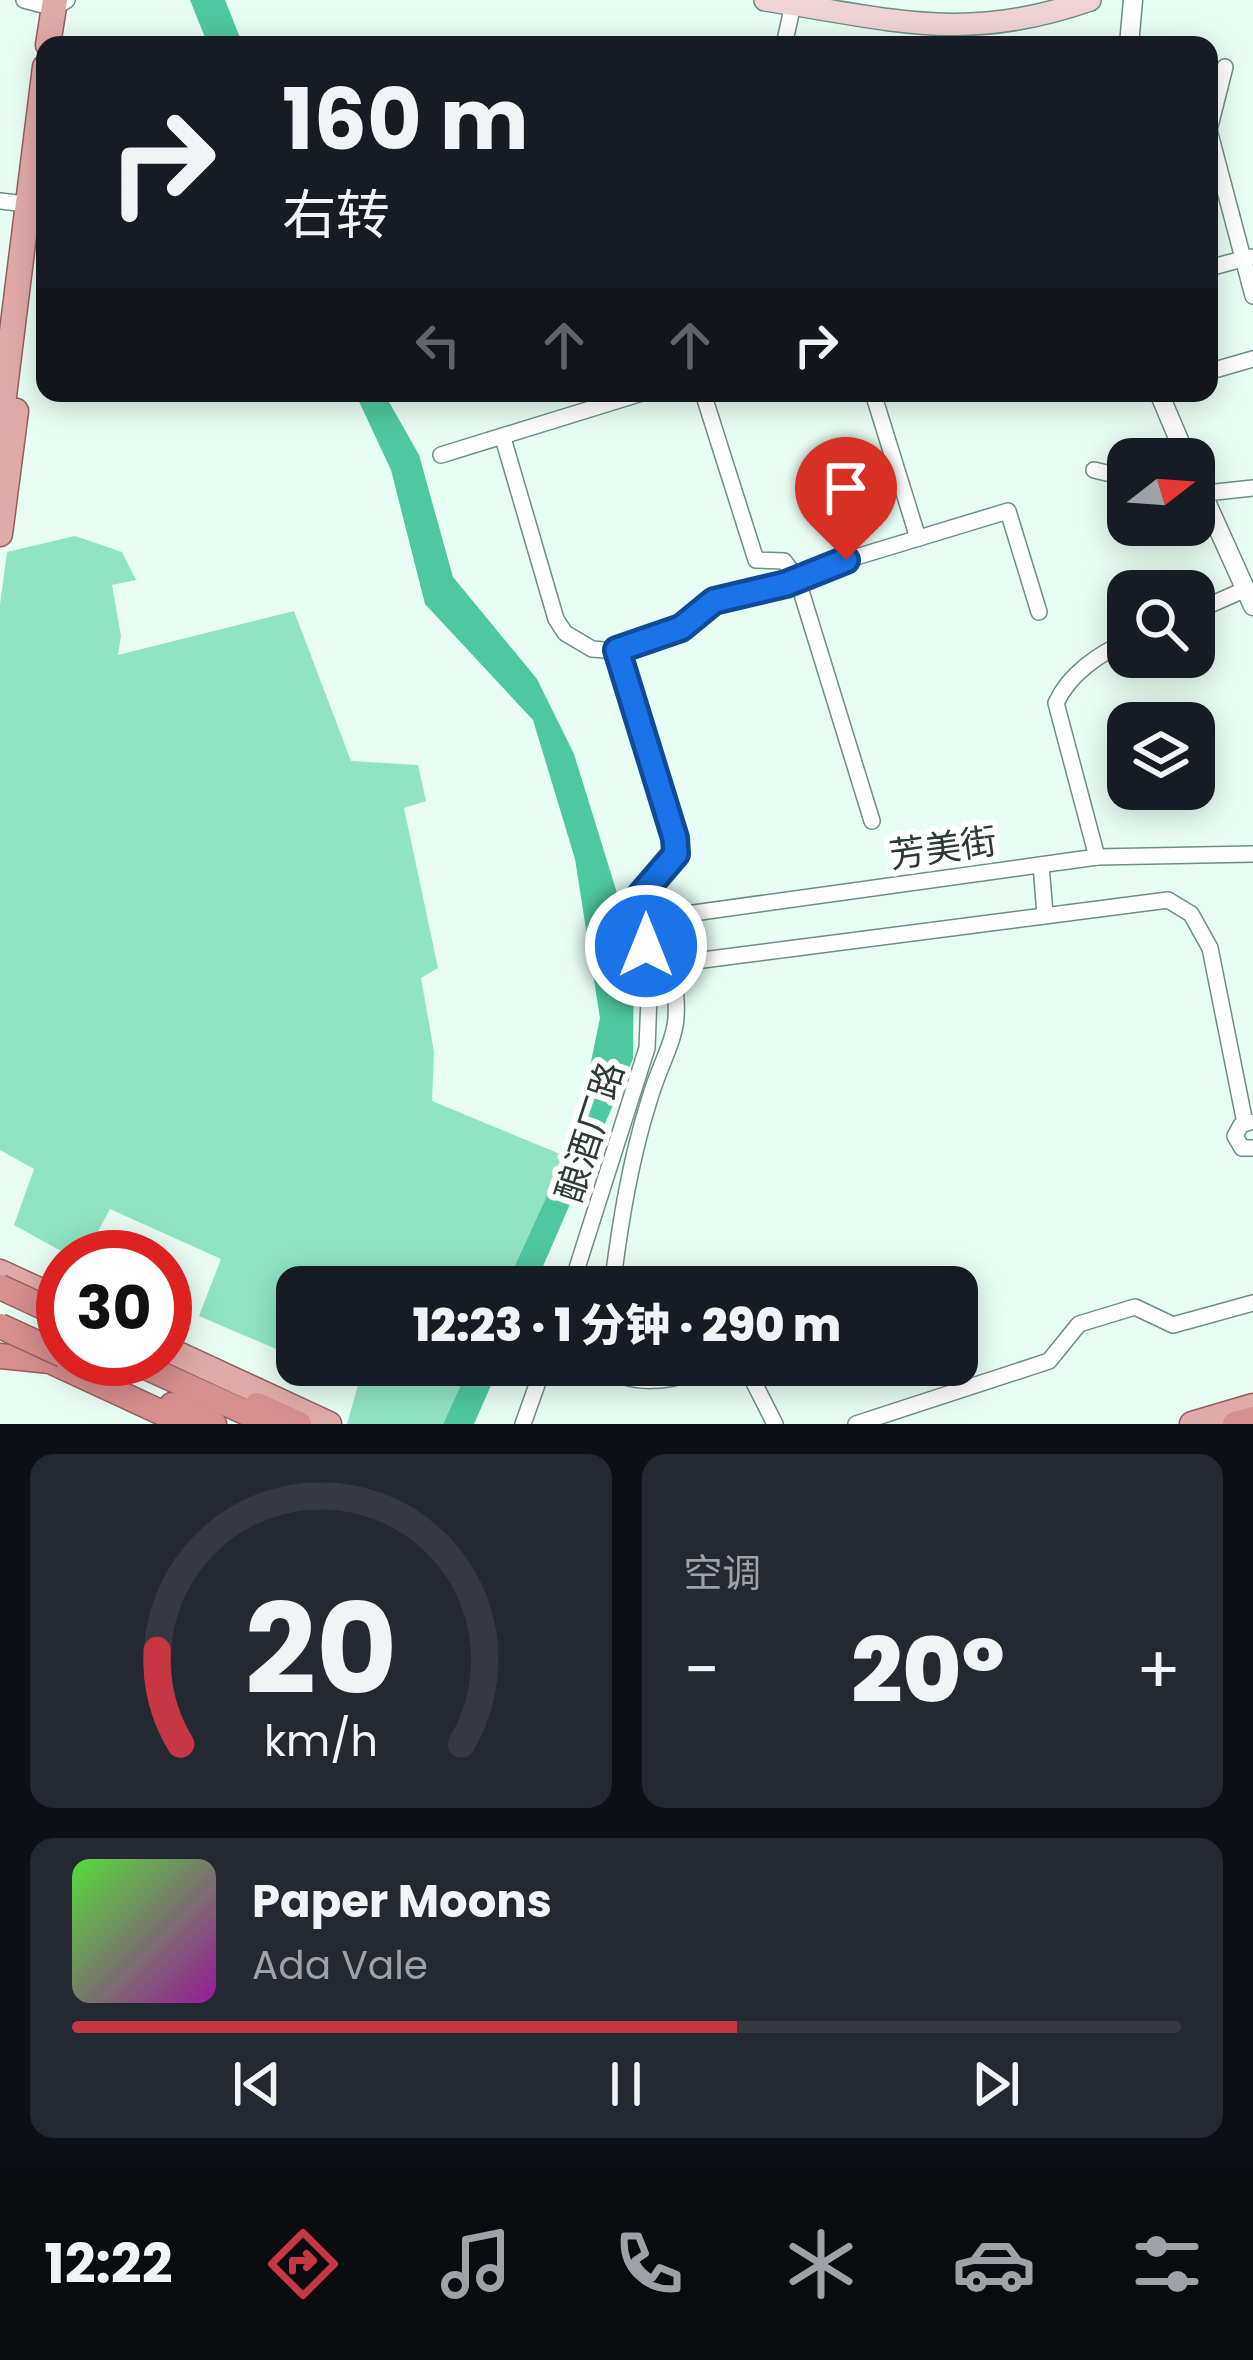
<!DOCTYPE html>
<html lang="zh">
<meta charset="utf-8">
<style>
:root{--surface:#171b24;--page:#242831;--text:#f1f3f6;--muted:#9ea1a6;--line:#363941;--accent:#c73645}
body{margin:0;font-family:Poppins,"Noto Sans SC",sans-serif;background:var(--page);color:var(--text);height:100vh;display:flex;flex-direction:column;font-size:45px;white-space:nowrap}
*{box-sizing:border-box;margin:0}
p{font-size:39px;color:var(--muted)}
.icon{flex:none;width:66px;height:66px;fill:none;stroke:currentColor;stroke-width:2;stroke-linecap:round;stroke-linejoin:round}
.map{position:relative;height:1424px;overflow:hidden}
.side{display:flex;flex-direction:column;gap:30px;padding:30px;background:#0d0f14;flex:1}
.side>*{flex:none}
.guide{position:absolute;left:36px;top:36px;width:1182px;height:366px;border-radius:24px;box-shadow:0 6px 30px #0003;background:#171b24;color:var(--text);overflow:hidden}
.needle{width:78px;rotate:73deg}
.controls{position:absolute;left:1107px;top:438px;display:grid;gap:24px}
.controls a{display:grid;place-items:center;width:108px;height:108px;border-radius:24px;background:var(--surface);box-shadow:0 6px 30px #0003;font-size:60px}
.speed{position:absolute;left:36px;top:1230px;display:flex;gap:24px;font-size:60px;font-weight:700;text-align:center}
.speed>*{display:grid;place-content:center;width:156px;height:156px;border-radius:50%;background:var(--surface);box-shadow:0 6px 30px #0003;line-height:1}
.speed .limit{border:18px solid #d22;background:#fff;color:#111}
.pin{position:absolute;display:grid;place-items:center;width:102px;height:102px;color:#fff;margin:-123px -51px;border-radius:50% 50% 50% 0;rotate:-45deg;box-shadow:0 0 12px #0007}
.pin .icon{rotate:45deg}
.me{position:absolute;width:132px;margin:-66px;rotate:0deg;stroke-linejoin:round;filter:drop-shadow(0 0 9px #0008)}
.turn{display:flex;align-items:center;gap:42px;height:252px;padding:0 48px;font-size:54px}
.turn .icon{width:156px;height:156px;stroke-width:2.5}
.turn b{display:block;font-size:84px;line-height:102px}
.lanes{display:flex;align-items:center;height:114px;padding:0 48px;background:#0003;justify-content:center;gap:60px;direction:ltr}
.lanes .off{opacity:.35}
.big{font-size:90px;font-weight:800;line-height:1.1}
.side .widget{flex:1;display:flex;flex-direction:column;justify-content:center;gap:18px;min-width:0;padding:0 42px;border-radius:24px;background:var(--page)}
.side .dial{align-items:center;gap:0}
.dial svg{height:312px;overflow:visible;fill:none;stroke:var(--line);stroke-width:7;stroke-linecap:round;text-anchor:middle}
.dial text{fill:var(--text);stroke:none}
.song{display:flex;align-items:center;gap:36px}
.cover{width:144px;height:144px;border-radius:18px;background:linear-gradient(135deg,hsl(110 70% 55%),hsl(300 70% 35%))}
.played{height:12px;border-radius:6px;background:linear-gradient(90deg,var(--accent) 60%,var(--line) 60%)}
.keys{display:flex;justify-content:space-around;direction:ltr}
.heat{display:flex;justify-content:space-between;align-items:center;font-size:66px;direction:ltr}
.side .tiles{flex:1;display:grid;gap:30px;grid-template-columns:1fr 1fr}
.widget:last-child{grid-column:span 2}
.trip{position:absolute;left:276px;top:1266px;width:702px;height:120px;border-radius:24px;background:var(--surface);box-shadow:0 6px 30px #0003;font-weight:800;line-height:120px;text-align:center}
.tab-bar{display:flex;height:192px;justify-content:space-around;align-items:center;background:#090b0e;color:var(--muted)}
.tab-bar .icon{width:84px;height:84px}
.tab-bar .selected{color:var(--accent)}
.tab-bar b{font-size:54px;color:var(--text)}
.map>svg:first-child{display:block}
</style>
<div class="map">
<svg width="1253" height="1424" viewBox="0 0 1253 1424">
<rect width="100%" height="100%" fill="#e8fdf4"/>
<g fill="#90e4c4">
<polygon points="75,536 122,552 136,580 112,585 121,636 118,655 294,611 351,761 418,765 426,801 404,808 438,968 421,978 434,1052 432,1101 565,1156 505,1287 297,1287 297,1358 199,1316 221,1259 110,1209 84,1257 72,1257 14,1225 34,1169 0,1150 0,605 7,552"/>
<polygon points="313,1365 470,1365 443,1424 347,1424 358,1385"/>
</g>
<g fill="#4ec8a0">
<polygon points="190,0 225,0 243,45 208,45"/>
<polygon points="355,393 384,393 419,455 453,577 537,679 574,754 634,948 633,1059 534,1287 505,1287 577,1130 600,1018 575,859 533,720 425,604 391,470"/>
<polygon points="470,1365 500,1365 474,1424 443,1424"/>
</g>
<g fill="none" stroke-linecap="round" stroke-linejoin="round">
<g stroke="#6e8f81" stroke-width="18">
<g id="minor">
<polyline points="24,0 54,8 67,0"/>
<polyline points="784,45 794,0"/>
<polyline points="1209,130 1253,296"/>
<polyline points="1209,130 1225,67"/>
<polyline points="0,201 42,206"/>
<polyline points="1209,268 1250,257"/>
<polyline points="1218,369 1253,359"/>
<polyline points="703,393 756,560 784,561 797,578 872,821"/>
<polyline points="873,393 918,538"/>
<polyline points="503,438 556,619 565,633 592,649 617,651 681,628 714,601 786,583 810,571 1008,511 1039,612"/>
<polyline points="441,455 642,393"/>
<polyline points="1094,470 1128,478"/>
<polyline points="1197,494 1253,488"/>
<polyline points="1194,612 1246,589"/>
<path d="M1097,857L1056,703C1069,674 1100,653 1128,641"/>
<polyline points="1041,865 1045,914"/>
<polyline points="643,920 1097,857 1253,854"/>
<polyline points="1250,1122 1241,1125 1235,1136 1242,1148 1253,1148"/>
<polyline points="571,1287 647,1048 650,971 641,896 676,854 617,651"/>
<path d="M612,1287C620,1224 630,1161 649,1101C666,1043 684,1039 673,974L695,961L1168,900L1191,914L1210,948L1245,1123"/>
<path d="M602,1365C628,1387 676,1384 705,1365"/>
<polyline points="745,1365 775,1424"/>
<polyline points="523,1424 544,1365"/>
<polyline points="856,1424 1049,1361 1079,1324 1135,1307 1173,1325 1253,1303"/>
</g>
</g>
<g stroke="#6e8f81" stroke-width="21">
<g id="tertiary">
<polyline points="1129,45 1133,0"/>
<polyline points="1159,393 1187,459"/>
<polyline points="1194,475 1253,606"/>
</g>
</g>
<g stroke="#6e8f81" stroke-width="24">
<path id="secondary" d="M765,0C891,19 965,44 1090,0"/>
</g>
<g stroke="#955e5d" stroke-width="27">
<g id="primary">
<polyline points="48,45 55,0"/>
<polyline points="0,428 45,67"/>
<polyline points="0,534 16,411"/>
<polyline points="0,1272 63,1301"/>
<polyline points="165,1348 329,1424"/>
<polyline points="1192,1424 1253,1406"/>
</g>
</g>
<g stroke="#955e5d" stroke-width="27">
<g id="trunk">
<polyline points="0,1356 50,1361 186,1424"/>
<polyline points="128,1359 271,1424"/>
<polyline points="50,1361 63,1333"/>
<polyline points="172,1405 214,1424"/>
<polyline points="257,1405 299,1424"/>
<polyline points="1235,1424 1253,1419"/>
</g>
</g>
<use href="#minor" stroke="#fff" stroke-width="15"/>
<use href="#tertiary" stroke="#fff" stroke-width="18"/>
<use href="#secondary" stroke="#f0d4d5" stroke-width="21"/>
<use href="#primary" stroke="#e1aaaa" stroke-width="24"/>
<use href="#trunk" stroke="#d78e8e" stroke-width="24"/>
<g stroke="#955e5d" stroke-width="27" stroke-linecap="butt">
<g id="trunk-bridge">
<polyline points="0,1287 63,1316"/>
<polyline points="0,1326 63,1355"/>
</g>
</g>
<use href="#trunk-bridge" stroke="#d78e8e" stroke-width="24"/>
</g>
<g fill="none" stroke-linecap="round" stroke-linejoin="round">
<g stroke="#114b97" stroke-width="30">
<polyline id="route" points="646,946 640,896 676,854 675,838 617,650 681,628 714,601 786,584 846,560"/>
</g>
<use href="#route" stroke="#1a73e8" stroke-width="21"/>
</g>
<g text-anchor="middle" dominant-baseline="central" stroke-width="12" stroke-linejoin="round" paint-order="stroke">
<g font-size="36" fill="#2d3b35" stroke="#fff">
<text transform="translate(943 848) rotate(-8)">芳美街</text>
<text transform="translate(590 1132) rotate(-72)">酿酒厂路</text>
</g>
</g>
</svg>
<div class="controls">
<a><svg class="needle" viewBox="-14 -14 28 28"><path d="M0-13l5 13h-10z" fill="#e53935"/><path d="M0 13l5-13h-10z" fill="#9ea1a6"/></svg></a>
<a><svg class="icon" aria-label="search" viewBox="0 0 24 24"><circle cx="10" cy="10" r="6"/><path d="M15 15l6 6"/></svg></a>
<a><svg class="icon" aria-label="layers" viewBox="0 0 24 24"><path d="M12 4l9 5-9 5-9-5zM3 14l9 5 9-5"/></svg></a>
</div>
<div class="speed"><div class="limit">30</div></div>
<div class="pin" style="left:846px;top:560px;background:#d93025"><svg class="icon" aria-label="arrive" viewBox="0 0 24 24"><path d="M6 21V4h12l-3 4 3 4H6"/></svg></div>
<svg class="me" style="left:646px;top:946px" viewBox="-20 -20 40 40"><circle r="17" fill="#1a73e8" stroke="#fff" stroke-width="3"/><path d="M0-11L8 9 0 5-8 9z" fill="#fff"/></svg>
<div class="trip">12:23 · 1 分钟 · 290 m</div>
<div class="guide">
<div class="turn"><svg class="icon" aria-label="right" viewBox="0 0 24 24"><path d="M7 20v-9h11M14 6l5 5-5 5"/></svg><div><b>160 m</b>右转</div></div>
<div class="lanes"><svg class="icon off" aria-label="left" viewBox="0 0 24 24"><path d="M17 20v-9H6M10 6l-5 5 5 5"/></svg><svg class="icon off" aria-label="ahead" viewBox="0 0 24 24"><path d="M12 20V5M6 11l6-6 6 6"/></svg><svg class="icon off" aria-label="ahead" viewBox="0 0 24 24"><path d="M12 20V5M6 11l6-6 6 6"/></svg><svg class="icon" aria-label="right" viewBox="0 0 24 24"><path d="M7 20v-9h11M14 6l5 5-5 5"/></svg></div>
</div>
</div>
<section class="side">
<div class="tiles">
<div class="widget dial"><svg viewBox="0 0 100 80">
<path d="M14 69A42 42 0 1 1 86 69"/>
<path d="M14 69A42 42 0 0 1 8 45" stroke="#c73645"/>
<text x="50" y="56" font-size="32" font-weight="700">20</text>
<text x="50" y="72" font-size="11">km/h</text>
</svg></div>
<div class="widget"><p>空调</p>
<div class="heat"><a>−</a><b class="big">20°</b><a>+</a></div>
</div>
<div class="widget">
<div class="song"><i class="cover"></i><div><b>Paper Moons</b><p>Ada Vale</p></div></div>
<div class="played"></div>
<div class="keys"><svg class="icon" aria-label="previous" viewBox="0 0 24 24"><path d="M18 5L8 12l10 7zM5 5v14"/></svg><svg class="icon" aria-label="pause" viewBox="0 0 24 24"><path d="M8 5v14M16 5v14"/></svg><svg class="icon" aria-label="next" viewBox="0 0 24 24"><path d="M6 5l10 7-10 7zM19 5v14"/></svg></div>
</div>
</div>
</section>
<nav class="tab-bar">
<b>12:22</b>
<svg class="icon selected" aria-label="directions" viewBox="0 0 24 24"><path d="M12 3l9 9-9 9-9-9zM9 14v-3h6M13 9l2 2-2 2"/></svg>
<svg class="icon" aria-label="music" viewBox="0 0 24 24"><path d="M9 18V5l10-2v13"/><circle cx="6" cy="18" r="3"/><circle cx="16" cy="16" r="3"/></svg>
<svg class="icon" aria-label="phone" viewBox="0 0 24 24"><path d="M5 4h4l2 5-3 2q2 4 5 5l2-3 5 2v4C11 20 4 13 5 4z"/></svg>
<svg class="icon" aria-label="climate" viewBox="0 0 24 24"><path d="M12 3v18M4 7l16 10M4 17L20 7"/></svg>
<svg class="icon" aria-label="car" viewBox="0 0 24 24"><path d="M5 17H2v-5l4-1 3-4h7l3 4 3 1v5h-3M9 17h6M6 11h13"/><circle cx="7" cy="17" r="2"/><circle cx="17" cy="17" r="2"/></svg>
<svg class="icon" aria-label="filters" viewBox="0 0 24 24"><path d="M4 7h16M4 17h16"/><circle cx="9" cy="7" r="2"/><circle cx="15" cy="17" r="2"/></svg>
</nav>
